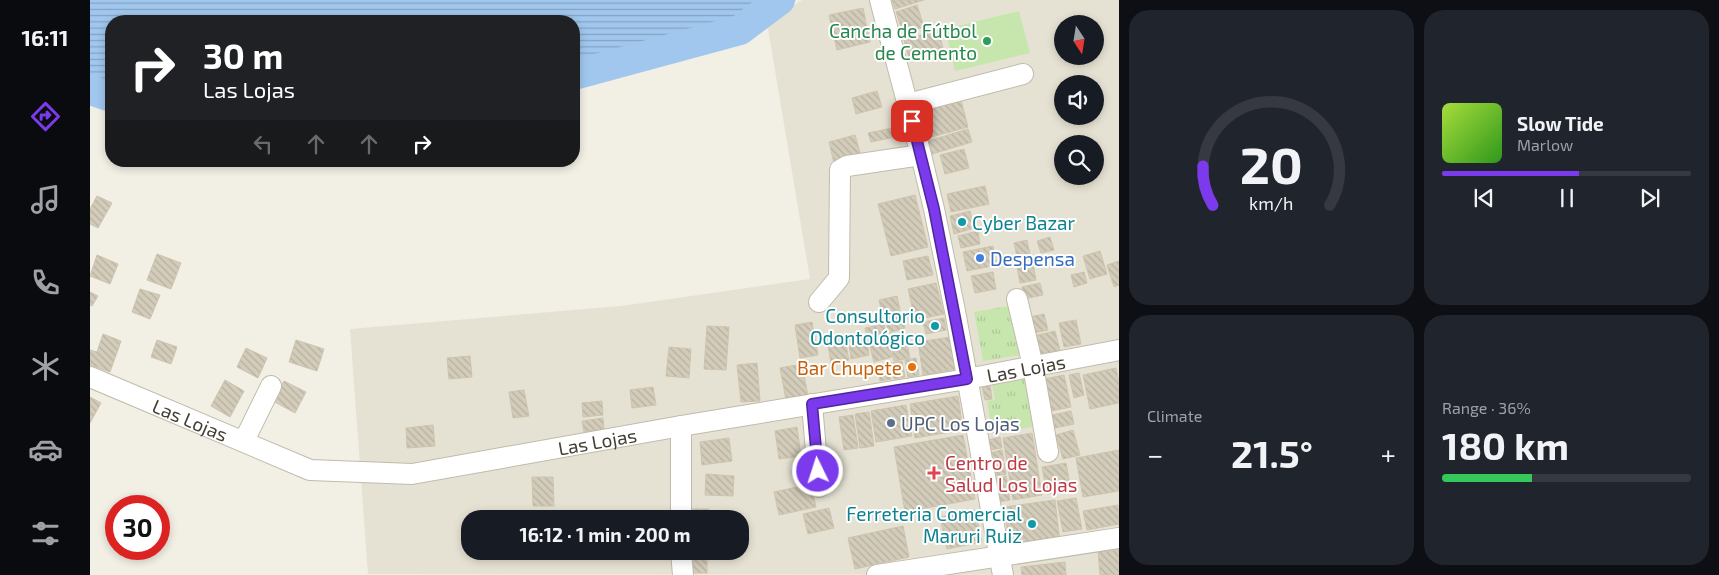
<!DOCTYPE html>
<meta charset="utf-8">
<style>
:root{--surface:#171b24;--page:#20242c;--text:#f1f3f6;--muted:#9ea1a6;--line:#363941;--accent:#7c3aed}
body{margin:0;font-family:"Exo 2",sans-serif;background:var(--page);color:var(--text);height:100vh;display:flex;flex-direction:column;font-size:19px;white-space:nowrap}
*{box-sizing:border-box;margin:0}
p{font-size:16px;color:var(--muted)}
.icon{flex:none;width:28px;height:28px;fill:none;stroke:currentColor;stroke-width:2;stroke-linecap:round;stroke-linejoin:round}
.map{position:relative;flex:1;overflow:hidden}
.details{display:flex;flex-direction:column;gap:10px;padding:10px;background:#0d0f14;width:600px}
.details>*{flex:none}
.guide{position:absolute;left:15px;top:15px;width:475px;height:152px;border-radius:20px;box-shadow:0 2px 8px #0003;background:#202124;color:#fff;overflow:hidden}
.needle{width:32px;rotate:168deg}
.tools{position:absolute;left:964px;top:15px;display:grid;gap:10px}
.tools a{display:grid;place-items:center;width:50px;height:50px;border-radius:50%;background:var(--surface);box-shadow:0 2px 8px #0003;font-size:25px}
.speed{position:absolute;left:15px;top:495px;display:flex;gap:10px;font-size:25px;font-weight:700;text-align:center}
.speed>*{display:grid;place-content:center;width:65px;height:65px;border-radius:50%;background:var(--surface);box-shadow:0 2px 8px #0003;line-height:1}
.speed .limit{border:8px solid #d22;background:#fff;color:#111}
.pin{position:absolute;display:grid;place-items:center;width:42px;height:42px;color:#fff;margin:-21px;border-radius:10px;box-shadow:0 2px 8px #0006}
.me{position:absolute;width:55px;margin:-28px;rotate:356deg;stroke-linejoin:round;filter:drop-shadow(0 0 4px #0008)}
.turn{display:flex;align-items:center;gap:18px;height:105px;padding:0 15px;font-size:22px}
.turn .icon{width:65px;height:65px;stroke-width:2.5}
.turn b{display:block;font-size:35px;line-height:42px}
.lanes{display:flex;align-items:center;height:48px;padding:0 15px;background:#0003;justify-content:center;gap:25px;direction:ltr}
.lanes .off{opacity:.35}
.big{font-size:38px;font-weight:700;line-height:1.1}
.details .tile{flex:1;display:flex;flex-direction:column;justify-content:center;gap:8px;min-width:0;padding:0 18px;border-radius:20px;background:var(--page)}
.details .dial{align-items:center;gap:0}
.dial svg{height:130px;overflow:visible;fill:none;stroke:var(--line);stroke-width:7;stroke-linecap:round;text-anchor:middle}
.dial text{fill:var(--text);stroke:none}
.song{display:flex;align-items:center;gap:15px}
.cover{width:60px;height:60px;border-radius:8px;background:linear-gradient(135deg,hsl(80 70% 55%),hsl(110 70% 35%))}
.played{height:5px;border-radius:2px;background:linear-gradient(90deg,var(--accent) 55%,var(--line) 55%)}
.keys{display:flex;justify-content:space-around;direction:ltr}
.heat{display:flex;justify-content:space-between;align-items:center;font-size:28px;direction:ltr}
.charge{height:8px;border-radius:4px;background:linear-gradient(90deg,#34c759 36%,var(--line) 0)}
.details .tiles{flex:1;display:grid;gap:10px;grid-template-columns:repeat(2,1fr)}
.trip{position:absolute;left:371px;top:510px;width:288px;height:50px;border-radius:20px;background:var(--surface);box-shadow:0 2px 8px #0003;font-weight:700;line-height:50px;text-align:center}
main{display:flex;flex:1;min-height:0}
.tabs{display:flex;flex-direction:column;width:90px;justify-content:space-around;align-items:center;background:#090b0e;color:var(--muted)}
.tabs .icon{width:35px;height:35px}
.tabs .selected{color:var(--accent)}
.tabs b{font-size:22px;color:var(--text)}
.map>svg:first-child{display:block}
</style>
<main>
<nav class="tabs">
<b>16:11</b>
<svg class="icon selected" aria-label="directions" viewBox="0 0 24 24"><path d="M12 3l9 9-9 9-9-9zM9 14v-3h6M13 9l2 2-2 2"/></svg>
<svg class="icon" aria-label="music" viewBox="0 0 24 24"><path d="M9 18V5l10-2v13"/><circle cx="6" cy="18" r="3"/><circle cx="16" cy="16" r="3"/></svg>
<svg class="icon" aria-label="phone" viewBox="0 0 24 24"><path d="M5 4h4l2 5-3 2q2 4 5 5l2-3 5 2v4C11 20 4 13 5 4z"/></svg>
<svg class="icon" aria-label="climate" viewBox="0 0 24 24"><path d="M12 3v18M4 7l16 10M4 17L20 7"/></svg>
<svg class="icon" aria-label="car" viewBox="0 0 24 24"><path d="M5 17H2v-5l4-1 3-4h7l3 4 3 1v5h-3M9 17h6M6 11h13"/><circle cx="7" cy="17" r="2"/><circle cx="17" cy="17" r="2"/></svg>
<svg class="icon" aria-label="filters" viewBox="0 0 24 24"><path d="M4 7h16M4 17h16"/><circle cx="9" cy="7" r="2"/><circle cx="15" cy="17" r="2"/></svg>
</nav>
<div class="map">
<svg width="1029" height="575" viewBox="0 0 1029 575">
<defs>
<pattern id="grass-tufts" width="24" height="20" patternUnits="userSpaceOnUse" patternTransform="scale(1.25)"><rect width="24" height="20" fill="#c7e6ae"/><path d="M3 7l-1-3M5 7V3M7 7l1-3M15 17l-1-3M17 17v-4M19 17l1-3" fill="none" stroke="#acc696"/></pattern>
<pattern id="water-rules" width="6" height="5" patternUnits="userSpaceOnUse" patternTransform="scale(1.25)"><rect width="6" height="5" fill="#a1c7ee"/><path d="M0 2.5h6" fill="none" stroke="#85a3c2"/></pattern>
<pattern id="building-back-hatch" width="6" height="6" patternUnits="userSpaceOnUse" patternTransform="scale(1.25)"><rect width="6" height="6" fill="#d3ccba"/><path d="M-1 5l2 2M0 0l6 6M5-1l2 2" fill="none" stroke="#b6b0a0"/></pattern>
</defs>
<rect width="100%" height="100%" fill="#f2efe5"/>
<path fill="#e6e2d3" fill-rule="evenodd" d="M712,0H1029V575L278,574L260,329L531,306L720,279L677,23ZM972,24H1005V56H972ZM972,84H1005V116H972ZM972,144H1005V176H972ZM380,519H650V551H380Z"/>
<g fill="url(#grass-tufts)">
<polygon points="924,305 932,355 893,361 884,312"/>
<polygon points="935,379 943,427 902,433 897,401 905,400 902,385"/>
</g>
<polygon fill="#c7e6ae" points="929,11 940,53 865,71 855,29"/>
<polygon fill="url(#water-rules)" points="0,0 706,0 677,23 484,75 484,21 21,21 21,97 0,90"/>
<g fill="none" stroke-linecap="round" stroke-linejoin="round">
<g stroke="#a1c7ee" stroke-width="30">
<polyline points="484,75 650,30 690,0"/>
<polyline points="0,90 21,97"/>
</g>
</g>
<g fill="url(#building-back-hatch)" stroke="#cec4ae">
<polygon points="802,0 834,0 805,9"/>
<polygon points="827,5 834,27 813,33 806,12"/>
<polygon points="773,8 780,42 747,50 739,15"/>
<polygon points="848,30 853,48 819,58 814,40"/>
<polygon points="787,91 792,107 766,114 762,98"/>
<polygon points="871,100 878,127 838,138 831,111"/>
<polygon points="807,127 809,136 781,142 778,133"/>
<polygon points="878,129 882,142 842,154 838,141"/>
<polygon points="765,135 771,156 744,163 739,142"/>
<polygon points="874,149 879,168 855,174 850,155"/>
<polygon points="895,186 899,204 861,212 857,194"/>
<polygon points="825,195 838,247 801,256 788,204"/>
<polygon points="7,196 22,203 8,228 0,224 0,209"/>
<polygon points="880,211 884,228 864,234 860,216"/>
<polygon points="888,231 890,244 871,248 868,236"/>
<polygon points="960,237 964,250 951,253 947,241"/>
<polygon points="937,240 940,254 927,257 924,243"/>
<polygon points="903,246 907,265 877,271 873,252"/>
<polygon points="1010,251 1017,274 1000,279 993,256"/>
<polygon points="67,254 91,263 81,289 57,280"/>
<polygon points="7,255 28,264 20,284 0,276"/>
<polygon points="838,256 843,275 817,280 813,261"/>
<polygon points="1029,261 1029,285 1024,287 1017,265"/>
<polygon points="943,264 946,280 930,283 927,267"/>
<polygon points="903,272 906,289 885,293 881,276"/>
<polygon points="994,272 997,283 984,287 981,275"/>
<polygon points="846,283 854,314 825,320 818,289"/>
<polygon points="950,283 953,295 934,299 932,287"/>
<polygon points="50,289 70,295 60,319 42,312"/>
<polygon points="0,292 8,296 2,306 0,305"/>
<polygon points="807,296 810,310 792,314 789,300"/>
<polygon points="811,314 815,328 799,333 795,318"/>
<polygon points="954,314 958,330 938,334 934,318"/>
<polygon points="854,318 856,330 836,334 833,322"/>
<polygon points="986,320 991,344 974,347 969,323"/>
<polygon points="722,322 728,355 710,358 705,325"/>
<polygon points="794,324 802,357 784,362 775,328"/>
<polygon points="617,326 639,327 636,370 614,369"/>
<polygon points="965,331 970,350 943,356 939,337"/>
<polygon points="13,334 31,341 20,372 0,365 0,350 7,352"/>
<polygon points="754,335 759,360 741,364 737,338"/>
<polygon points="776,335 779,355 761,359 758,338"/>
<polygon points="861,337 867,369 833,375 828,342"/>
<polygon points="816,339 820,358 804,361 800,342"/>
<polygon points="67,340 87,347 81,364 61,357"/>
<polygon points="206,340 234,349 227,371 199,362"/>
<polygon points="579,347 601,349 599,378 576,376"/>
<polygon points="156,348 177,358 168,378 147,367"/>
<polygon points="380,356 382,377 359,379 357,358"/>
<polygon points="826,358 829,375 818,377 815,360"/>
<polygon points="812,361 815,377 804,379 801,363"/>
<polygon points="667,363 670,401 651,402 647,365"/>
<polygon points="798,363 801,379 790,381 787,365"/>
<polygon points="712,364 718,396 696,400 690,368"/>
<polygon points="1026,368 1029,383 1029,403 1000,409 993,375"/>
<polygon points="989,373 994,395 984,398 979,375"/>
<polygon points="974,375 981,407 961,411 954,379"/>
<polygon points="135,380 154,391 140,417 121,406"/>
<polygon points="194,381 216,392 205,413 183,401"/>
<polygon points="900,384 902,399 895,400 892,386"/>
<polygon points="563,387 566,405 542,408 540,390"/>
<polygon points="434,390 439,416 423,418 419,392"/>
<polygon points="868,396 873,430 825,438 820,404"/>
<polygon points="0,397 11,403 0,423"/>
<polygon points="512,401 513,415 493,417 492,403"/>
<polygon points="816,405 822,436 786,442 781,411"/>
<polygon points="981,411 984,424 965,428 962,415"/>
<polygon points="779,412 784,446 770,448 765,414"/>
<polygon points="763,415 768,448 754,450 749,417"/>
<polygon points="513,418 514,429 494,432 492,421"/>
<polygon points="343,425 345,446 317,448 316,428"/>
<polygon points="707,427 711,456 689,459 685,431"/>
<polygon points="983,430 990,455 973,459 966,435"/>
<polygon points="942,433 952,495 923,500 913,438"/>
<polygon points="873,435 885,499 815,512 804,447"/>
<polygon points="910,437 912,448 900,450 898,440"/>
<polygon points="639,438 642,461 612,465 610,442"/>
<polygon points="912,450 914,461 902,463 900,453"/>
<polygon points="1029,450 1029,491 993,497 986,458"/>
<polygon points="914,463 916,474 904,476 902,465"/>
<polygon points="976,463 981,490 957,494 952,467"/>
<polygon points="616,474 644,476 643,496 615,495"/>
<polygon points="916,476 918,487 906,489 904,478"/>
<polygon points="442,477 463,477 464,506 443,506"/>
<polygon points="721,484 726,507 689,515 684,492"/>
<polygon points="918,489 920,500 908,502 906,491"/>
<polygon points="986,498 992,529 973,532 967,501"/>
<polygon points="965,500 970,542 920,548 914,507"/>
<polygon points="1028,505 1029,524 997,530 993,511"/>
<polygon points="739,508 744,528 718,534 713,514"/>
<rect x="600" y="509" width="19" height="10"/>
<polygon points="885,510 892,542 857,549 850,517"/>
<polygon points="813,526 819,557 765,569 758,538"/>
<polygon points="1029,550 1029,575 1010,575 1008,552"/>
<rect x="600" y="554" width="17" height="19"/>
<polygon points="975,562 976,575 932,575 931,567"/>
</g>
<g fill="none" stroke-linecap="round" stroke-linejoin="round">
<g stroke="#c0bbaa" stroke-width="22">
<g id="minor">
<polyline points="790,0 831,155 844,209 865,311 913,575"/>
<polyline points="818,104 933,74"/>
<polyline points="927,299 943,366 958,452"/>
<polyline points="729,302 749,278 750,170 757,166 831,155"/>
<path id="s1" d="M0,377L220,470L322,474L591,426L877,379L1029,350"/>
<polyline points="722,404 729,487"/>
<polyline points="591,426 591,519"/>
<polyline points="154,441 181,386"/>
<polyline points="591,551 593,575"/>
<polyline points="787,575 1029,538"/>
</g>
</g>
<use href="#minor" stroke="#fff" stroke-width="20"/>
</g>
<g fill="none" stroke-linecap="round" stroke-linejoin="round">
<g stroke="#51269a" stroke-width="12">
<polyline id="route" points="728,471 722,404 877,379 844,209 822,121"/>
</g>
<use href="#route" stroke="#7c3aed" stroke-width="9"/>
</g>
<circle fill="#2e9e5b" stroke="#fff" stroke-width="2" cx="897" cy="41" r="5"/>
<g fill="#0f9aa8" stroke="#fff" stroke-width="2">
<circle cx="872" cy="222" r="5"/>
<circle cx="845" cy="326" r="5"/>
<circle cx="942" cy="524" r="5"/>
</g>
<circle fill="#3f7fe0" stroke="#fff" stroke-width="2" cx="890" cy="258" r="5"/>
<circle fill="#e8710a" stroke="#fff" stroke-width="2" cx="822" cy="367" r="5"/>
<circle fill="#5c6f8a" stroke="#fff" stroke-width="2" cx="801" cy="423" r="5"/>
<path fill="#e0444e" stroke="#fff" stroke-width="2" d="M841.5 465.5h5v5h5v5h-5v5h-5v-5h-5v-5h5z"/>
<g text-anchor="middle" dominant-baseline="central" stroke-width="4" stroke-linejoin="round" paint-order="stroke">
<g font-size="19" fill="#27864d" stroke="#fff" text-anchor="end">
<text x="887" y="30">Cancha de Fútbol<tspan x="887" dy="22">de Cemento</tspan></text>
</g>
<g font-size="19" fill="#0d838f" stroke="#fff" text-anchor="end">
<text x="882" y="222" text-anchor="start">Cyber Bazar</text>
<text x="835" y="315">Consultorio<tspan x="835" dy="22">Odontológico</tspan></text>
<text x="932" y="513">Ferreteria Comercial<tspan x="932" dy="22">Maruri Ruiz</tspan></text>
</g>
<g font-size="19" fill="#366cbe" stroke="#fff" text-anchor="start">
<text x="900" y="258">Despensa</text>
</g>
<g font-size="19" fill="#c56008" stroke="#fff" text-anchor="end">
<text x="812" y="367">Bar Chupete</text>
</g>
<g font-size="19" fill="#443f34" stroke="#fff">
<text stroke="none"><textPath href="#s1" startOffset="964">Las Lojas</textPath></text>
<text stroke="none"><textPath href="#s1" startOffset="109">Las Lojas</textPath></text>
<text stroke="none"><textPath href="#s1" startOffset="529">Las Lojas</textPath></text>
</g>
<g font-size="19" fill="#4e5e75" stroke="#fff" text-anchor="start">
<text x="811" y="423">UPC Los Lojas</text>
</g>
<g font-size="19" fill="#be3a42" stroke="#fff" text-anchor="start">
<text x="855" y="462">Centro de<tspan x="855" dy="22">Salud Los Lojas</tspan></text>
</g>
</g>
</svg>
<div class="tools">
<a><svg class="needle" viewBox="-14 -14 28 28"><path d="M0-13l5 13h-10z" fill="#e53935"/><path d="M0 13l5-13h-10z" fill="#9ea1a6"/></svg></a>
<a><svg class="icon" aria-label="sound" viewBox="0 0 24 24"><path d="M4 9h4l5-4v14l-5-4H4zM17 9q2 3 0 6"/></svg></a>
<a><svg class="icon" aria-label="search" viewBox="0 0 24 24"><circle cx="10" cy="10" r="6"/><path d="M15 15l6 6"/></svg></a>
</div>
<div class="speed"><div class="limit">30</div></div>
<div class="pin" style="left:822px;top:121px;background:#d93025"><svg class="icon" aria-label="arrive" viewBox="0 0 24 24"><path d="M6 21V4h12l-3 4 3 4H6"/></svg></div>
<svg class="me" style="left:728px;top:471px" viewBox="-20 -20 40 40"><circle r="17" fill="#7c3aed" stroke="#fff" stroke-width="3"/><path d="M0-11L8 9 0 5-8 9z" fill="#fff"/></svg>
<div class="trip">16:12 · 1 min · 200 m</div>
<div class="guide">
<div class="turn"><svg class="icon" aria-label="right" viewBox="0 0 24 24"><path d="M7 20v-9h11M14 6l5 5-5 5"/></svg><div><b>30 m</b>Las Lojas</div></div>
<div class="lanes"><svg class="icon off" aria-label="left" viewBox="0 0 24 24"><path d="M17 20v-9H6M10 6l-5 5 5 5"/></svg><svg class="icon off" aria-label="ahead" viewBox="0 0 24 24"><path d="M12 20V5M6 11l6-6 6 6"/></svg><svg class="icon off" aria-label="ahead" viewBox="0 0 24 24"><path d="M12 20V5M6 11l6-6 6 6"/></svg><svg class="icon" aria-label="right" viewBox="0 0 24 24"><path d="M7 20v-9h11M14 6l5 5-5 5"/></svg></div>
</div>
</div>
<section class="details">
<div class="tiles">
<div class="tile dial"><svg viewBox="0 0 100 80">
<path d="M14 69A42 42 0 1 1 86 69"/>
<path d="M14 69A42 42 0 0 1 8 45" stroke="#7c3aed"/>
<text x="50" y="56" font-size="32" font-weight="700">20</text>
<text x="50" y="72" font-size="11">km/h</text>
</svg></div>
<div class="tile">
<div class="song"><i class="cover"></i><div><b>Slow Tide</b><p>Marlow</p></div></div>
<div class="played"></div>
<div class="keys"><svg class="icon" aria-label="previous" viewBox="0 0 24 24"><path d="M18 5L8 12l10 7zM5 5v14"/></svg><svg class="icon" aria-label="pause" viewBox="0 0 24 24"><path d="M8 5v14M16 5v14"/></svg><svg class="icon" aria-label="next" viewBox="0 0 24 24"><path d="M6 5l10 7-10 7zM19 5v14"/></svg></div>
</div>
<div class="tile"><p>Climate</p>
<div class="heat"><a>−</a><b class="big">21.5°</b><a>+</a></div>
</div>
<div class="tile"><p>Range · 36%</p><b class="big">180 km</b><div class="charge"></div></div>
</div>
</section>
</main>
